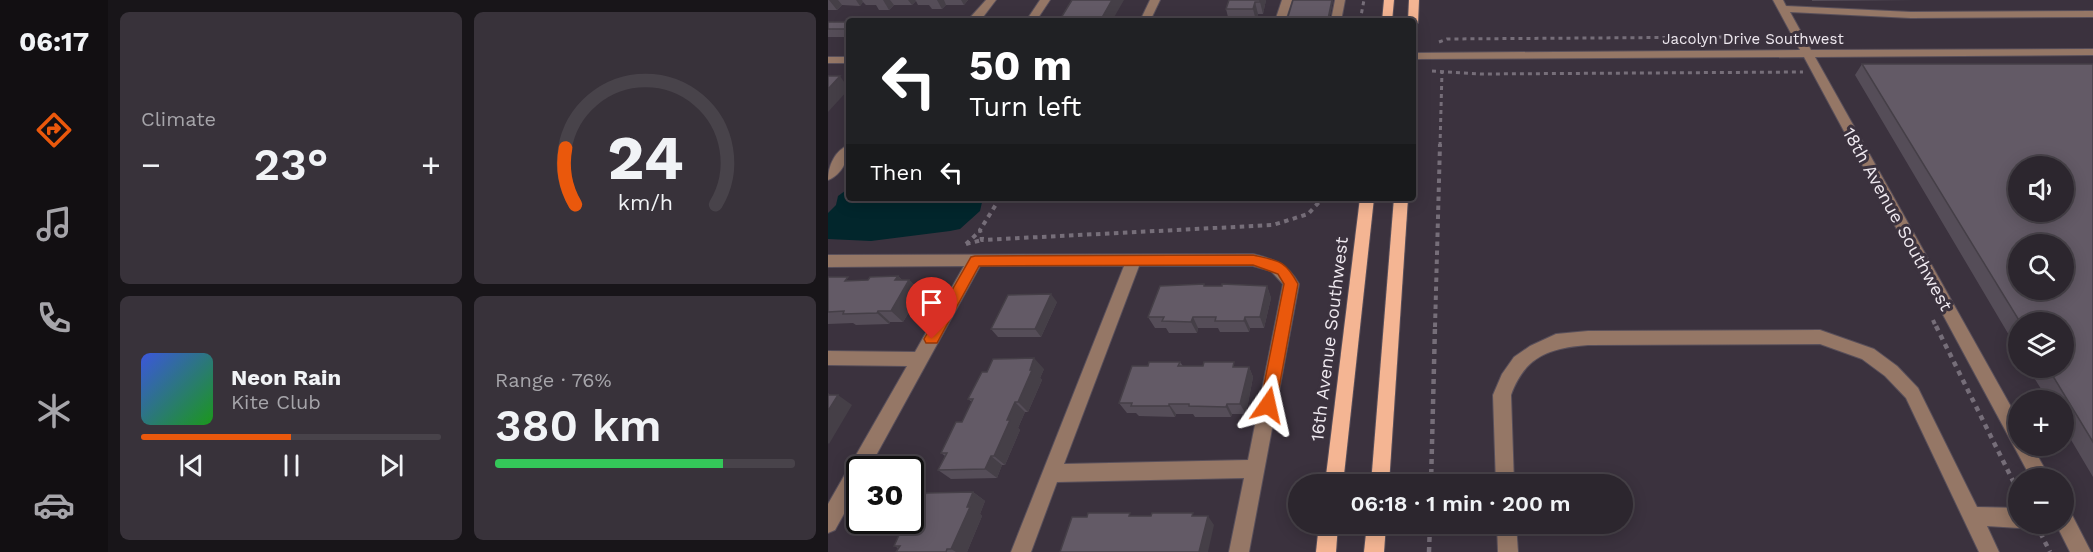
<!DOCTYPE html>
<meta charset="utf-8">
<style>
:root{--surface:#2c262e;--page:#38323a;--text:#f1f3f6;--muted:#a6a5aa;--line:#48434a;--accent:#ea580c}
body{margin:0;font-family:"Work Sans",sans-serif;background:var(--page);color:var(--text);height:100vh;display:flex;flex-direction:column;font-size:22px;white-space:nowrap}
*{box-sizing:border-box;margin:0}
p{font-size:20px;color:var(--muted)}
.icon{flex:none;width:33px;height:33px;fill:none;stroke:currentColor;stroke-width:2;stroke-linecap:round;stroke-linejoin:round}
.map{position:relative;flex:1;overflow:hidden}
.side{display:flex;flex-direction:column;gap:12px;padding:12px;background:#181519;width:720px}
.side>*{flex:none}
.hud{position:absolute;left:18px;top:18px;width:570px;height:183px;border-radius:6px;box-shadow:0 3px 15px #0003,0 0 0 2px var(--line);background:#202124;color:#fff;overflow:hidden}
.controls{position:absolute;left:1180px;top:156px;display:grid;gap:12px}
.controls a{display:grid;place-items:center;width:66px;height:66px;border-radius:50%;background:var(--surface);box-shadow:0 3px 15px #0003,0 0 0 2px var(--line);font-size:30px}
.speed{position:absolute;left:18px;top:456px;display:flex;gap:12px;font-size:30px;font-weight:700;text-align:center}
.speed>*{display:grid;place-content:center;width:78px;height:78px;border-radius:50%;background:var(--surface);box-shadow:0 3px 15px #0003,0 0 0 2px var(--line);line-height:1}
.speed .limit{border:3px solid #111;border-radius:9px;background:#fff;color:#111}
.pin{position:absolute;display:grid;place-items:center;width:51px;height:51px;color:#fff;margin:-62px -26px;border-radius:50% 50% 50% 0;rotate:-45deg;box-shadow:0 0 6px #0007}
.pin .icon{rotate:45deg}
.me{position:absolute;width:66px;margin:-33px;rotate:11deg;stroke-linejoin:round;filter:drop-shadow(0 0 4px #0008)}
.turn{display:flex;align-items:center;gap:21px;height:126px;padding:0 24px;font-size:27px}
.turn .icon{width:78px;height:78px;stroke-width:2.5}
.turn b{display:block;font-size:42px;line-height:51px}
.then{display:flex;align-items:center;height:57px;padding:0 24px;background:#0003;gap:12px;font-size:22px}
.big{font-size:45px;font-weight:600;line-height:1.1}
.side .tile{flex:1;display:flex;flex-direction:column;justify-content:center;gap:9px;min-width:0;padding:0 21px;border-radius:9px;background:var(--page)}
.side .dial{align-items:center;gap:0}
.dial svg{height:156px;overflow:visible;fill:none;stroke:var(--line);stroke-width:7;stroke-linecap:round;text-anchor:middle}
.dial text{fill:var(--text);stroke:none}
.song{display:flex;align-items:center;gap:18px}
.cover{width:72px;height:72px;border-radius:9px;background:linear-gradient(135deg,hsl(230 70% 55%),hsl(120 70% 35%))}
.played{height:6px;border-radius:3px;background:linear-gradient(90deg,var(--accent) 50%,var(--line) 50%)}
.keys{display:flex;justify-content:space-around;direction:ltr}
.heat{display:flex;justify-content:space-between;align-items:center;font-size:33px;direction:ltr}
.charge{height:9px;border-radius:4px;background:linear-gradient(90deg,#34c759 76%,var(--line) 0)}
.side .tiles{flex:1;display:grid;gap:12px;grid-template-columns:repeat(2,1fr)}
.trip{position:absolute;left:460px;top:474px;width:345px;height:60px;border-radius:30px;background:var(--surface);box-shadow:0 3px 15px #0003,0 0 0 2px var(--line);font-weight:600;line-height:60px;text-align:center}
main{display:flex;flex:1;min-height:0}
.tabs{display:flex;flex-direction:column;width:108px;justify-content:space-around;align-items:center;background:#120f12;color:var(--muted)}
.tabs .icon{width:42px;height:42px}
.tabs .selected{color:var(--accent)}
.tabs b{font-size:27px;color:var(--text)}
.map>svg:first-child{display:block}
</style>
<main>
<nav class="tabs">
<b>06:17</b>
<svg class="icon selected" aria-label="directions" viewBox="0 0 24 24"><path d="M12 3l9 9-9 9-9-9zM9 14v-3h6M13 9l2 2-2 2"/></svg>
<svg class="icon" aria-label="music" viewBox="0 0 24 24"><path d="M9 18V5l10-2v13"/><circle cx="6" cy="18" r="3"/><circle cx="16" cy="16" r="3"/></svg>
<svg class="icon" aria-label="phone" viewBox="0 0 24 24"><path d="M5 4h4l2 5-3 2q2 4 5 5l2-3 5 2v4C11 20 4 13 5 4z"/></svg>
<svg class="icon" aria-label="climate" viewBox="0 0 24 24"><path d="M12 3v18M4 7l16 10M4 17L20 7"/></svg>
<svg class="icon" aria-label="car" viewBox="0 0 24 24"><path d="M5 17H2v-5l4-1 3-4h7l3 4 3 1v5h-3M9 17h6M6 11h13"/><circle cx="7" cy="17" r="2"/><circle cx="17" cy="17" r="2"/></svg>
</nav>
<section class="side">
<div class="tiles">
<div class="tile"><p>Climate</p>
<div class="heat"><a>−</a><b class="big">23°</b><a>+</a></div>
</div>
<div class="tile dial"><svg viewBox="0 0 100 80">
<path d="M14 69A42 42 0 1 1 86 69"/>
<path d="M14 69A42 42 0 0 1 9 40" stroke="#ea580c"/>
<text x="50" y="56" font-size="32" font-weight="700">24</text>
<text x="50" y="72" font-size="11">km/h</text>
</svg></div>
<div class="tile">
<div class="song"><i class="cover"></i><div><b>Neon Rain</b><p>Kite Club</p></div></div>
<div class="played"></div>
<div class="keys"><svg class="icon" aria-label="previous" viewBox="0 0 24 24"><path d="M18 5L8 12l10 7zM5 5v14"/></svg><svg class="icon" aria-label="pause" viewBox="0 0 24 24"><path d="M8 5v14M16 5v14"/></svg><svg class="icon" aria-label="next" viewBox="0 0 24 24"><path d="M6 5l10 7-10 7zM19 5v14"/></svg></div>
</div>
<div class="tile"><p>Range · 76%</p><b class="big">380 km</b><div class="charge"></div></div>
</div>
</section>
<div class="map">
<svg width="1265" height="552" viewBox="0 0 1265 552">
<rect width="100%" height="100%" fill="#3b323e"/>
<polygon fill="#02262c" points="21,188 21,198 155,198 152,211 132,229 122,231 43,241 0,239 0,213 8,205 10,196"/>
<g fill="none" stroke-linecap="round" stroke-linejoin="round">
<polyline stroke="#02262c" stroke-width="6" points="270,200 291,198"/>
<g stroke="#584f5a" stroke-width="2">
<g id="minor">
<polygon points="158,0 168,0 152,21 139,21"/>
<polygon points="212,0 222,0 208,21 198,21"/>
<polygon points="322,0 332,0 322,21 312,21"/>
<polygon points="454,0 464,0 457,21 447,21"/>
<polygon points="507,0 517,0 513,21 503,21"/>
<polygon points="945,0 955,0 958,6 1083,12 1265,11 1265,17 1083,18 962,12 983,50 1265,49 1265,55 987,57 1191,421 1191,446 1204,446 1222,478 1203,478 976,57 585,59 585,53 972,50"/>
<rect x="0" y="57" width="21" height="6"/>
<path d="M21,145C21,158 14,175 0,180C0,166 7,150 21,145Z"/>
<path d="M425,254C446,259 460,264 471,284L421,552H401L416,478L229,482L203,552H183L296,266H152L40,470H32V485L7,530L0,533V504L79,366L0,365V351L87,352L136,266L0,267V255ZM311,266H425L443,271L455,284L420,460L236,464Z"/>
<path d="M992,330L1046,349L1069,366L1090,388L1149,507L1191,508V524L1198,525L1191,528L1159,526L1171,552H1151L1078,398L1057,376L1034,359L992,344L760,345C722,348 697,356 683,395L686,484H668L665,395L674,374L686,357L702,346L728,334L760,331Z"/>
<polygon points="1236,510 1243,513 1263,552 1242,552 1228,524 1236,524"/>
<polygon points="669,524 688,524 690,552 670,552"/>
</g>
</g>
<g stroke="#584f5a" stroke-width="2">
<g id="major">
<polygon points="556,0 566,0 564,21 554,21"/>
<polygon points="581,0 591,0 590,23 585,26 585,21 580,21"/>
<polygon points="532,198 546,198 515,484 497,484"/>
<polygon points="566,198 580,198 561,484 543,484"/>
<polygon points="491,524 510,524 508,552 488,552"/>
<polygon points="539,524 558,524 556,552 536,552"/>
</g>
</g>
<g stroke="#766e79" stroke-width="3" stroke-dasharray="4 4" stroke-linecap="butt">
<polyline points="532,21 536,0"/>
<polyline points="611,42 619,39 905,37 921,39"/>
<polyline points="604,71 652,74 975,72"/>
<polyline points="612,146 614,71"/>
</g>
<g stroke="#766e79" stroke-width="4" stroke-dasharray="4.5 4.5" stroke-linecap="butt">
<polyline points="172,198 152,230 154,240 445,225 480,214 495,198"/>
<polyline points="138,244 154,240 154,237"/>
<polyline points="138,244 152,231"/>
<polyline points="1105,320 1108,327"/>
<polyline points="607,327 612,144"/>
</g>
<g stroke="#766e79" stroke-width="4.5" stroke-dasharray="5 5" stroke-linecap="butt">
<polyline points="1108,326 1191,493"/>
<polyline points="603,484 607,326"/>
<polyline points="1208,524 1222,552"/>
<polyline points="601,552 602,524"/>
</g>
<use href="#minor" fill="#957766" fill-rule="evenodd"/>
<use href="#major" fill="#f4b593" fill-rule="evenodd"/>
</g>
<g fill="#554d58">
<polygon points="0,0 140,0 136,5 118,5 114,9 104,9 101,5 90,5 88,1 84,5 66,5 61,10 51,10 48,5 38,5 35,2 32,6 14,5 9,10 0,10"/>
<polygon points="438,0 435,14 430,14 428,21 401,21 398,9"/>
<polygon points="465,0 505,0 501,21 460,21"/>
<polygon points="984,0 1088,0 984,1"/>
<rect x="0" y="22" width="21" height="15"/>
<polygon points="1034,64 1265,64 1265,477 1236,428 1236,400 1220,400 1200,368 1236,368 1236,322 1191,322 1191,352 1027,75"/>
<polygon points="70,276 74,280 81,280 93,292 75,322 62,322 61,324 28,325 25,323 0,324 0,277 24,281 40,280"/>
<polygon points="377,286 439,286 443,298 436,328 422,328 421,332 392,332 390,328 370,328 369,333 341,333 338,328 327,328 320,317"/>
<polygon points="229,302 213,337 170,337 163,329"/>
<polygon points="352,362 355,366 421,367 425,377 418,414 404,414 403,417 367,417 365,414 348,414 347,417 311,416 308,413 299,413 291,403 320,366"/>
<polygon points="216,369 212,378 214,380 200,412 197,412 190,428 192,430 177,465 174,465 169,478 123,479 110,470 117,456 113,453 134,422 144,402 140,399"/>
<polygon points="145,492 157,501 152,514 154,516 139,552 68,552 70,548 66,546 90,510"/>
</g>
<g fill="#453f47">
<polygon points="1,0 10,0 14,5 9,10"/>
<polygon points="28,0 34,0 35,2 32,6"/>
<polygon points="55,0 62,0 66,5 61,10"/>
<polygon points="80,0 87,0 88,1 84,5"/>
<polygon points="109,0 116,0 118,5 114,9"/>
<polygon points="133,0 140,0 136,5"/>
<polygon points="284,0 296,0 284,21 272,21"/>
<polygon points="432,0 438,0 435,14 432,2"/>
<polygon points="504,0 505,0 501,21 500,21"/>
<polygon points="427,2 430,14 428,21 425,9"/>
<polygon points="12,76 21,89 0,112 0,89"/>
<polygon points="70,276 79,285 81,280 93,292 75,322 63,311 67,280"/>
<polygon points="439,286 443,298 436,328 432,317"/>
<polygon points="223,294 229,302 213,337 207,329"/>
<polygon points="50,311 62,322 61,324 49,313"/>
<polygon points="365,317 370,328 369,333 363,322"/>
<polygon points="417,317 422,328 421,332 416,321"/>
<polygon points="206,358 216,369 212,378 214,380 200,412 190,402"/>
<polygon points="421,367 425,377 418,414 412,404"/>
<polygon points="0,393 8,399 10,395 24,405 1,444 0,443"/>
<polygon points="187,402 197,412 190,428 192,430 177,465 166,456 179,420"/>
<polygon points="341,404 348,414 347,417 341,406"/>
<polygon points="399,404 404,414 403,417 398,407"/>
<polygon points="163,456 174,465 169,478 157,469"/>
<polygon points="145,492 157,501 152,514 154,516 139,552 128,552 123,549"/>
<polygon points="380,516 386,525 380,552 371,552"/>
</g>
<g fill="#635a66" stroke="#453f47" stroke-width="1.5" fill-rule="evenodd">
<polygon points="244,0 284,0 272,21 231,21"/>
<polygon points="401,0 432,0 432,2 427,2 425,9 398,9"/>
<polygon points="465,0 504,0 500,19 459,20"/>
<polygon points="158,20 157,21 79,21"/>
<rect x="0" y="22" width="21" height="7"/>
<path d="M1034,64H1265V442L1220,368H1236V322H1192ZM1191,166H1236V212H1191ZM1191,244H1236V290H1191Z"/>
<polygon points="0,76 12,76 0,89"/>
<polygon points="70,276 67,280 81,280 63,311 50,311 49,313 15,314 16,311 0,312 0,277 20,277 17,281 40,280 42,277"/>
<polygon points="376,284 376,286 394,286 394,284 439,286 432,317 417,317 416,321 387,321 388,317 365,317 363,322 334,321 336,317 320,317 332,286"/>
<polygon points="223,294 207,329 163,329 180,295"/>
<polygon points="206,358 202,370 204,370 190,402 187,402 179,420 182,420 166,456 163,456 157,469 110,470 119,453 113,453 128,422 134,422 145,399 140,399 154,372 159,372 165,359"/>
<polygon points="321,362 352,362 350,366 375,366 376,362 406,362 405,367 421,367 412,404 399,404 398,407 361,406 361,404 341,404 341,406 303,406 304,403 291,403 304,366 320,366"/>
<polygon points="0,395 10,395 0,411"/>
<polygon points="145,492 139,507 142,507 123,549 119,549 118,552 68,552 72,546 66,546 78,520 82,520 83,510 90,510 98,493"/>
<polygon points="260,513 302,513 301,516 323,516 324,513 365,513 364,516 380,516 371,552 232,552 244,517 259,517"/>
</g>
<path fill="#ea580c" stroke="#983908" stroke-width="1.5" d="M425,255C451,261 457,260 470,284L448,405L445,410L440,412L434,410L432,405L456,284L450,274L425,265L151,266L109,343H98L96,339L143,257L147,256Z"/>
<g text-anchor="middle" dominant-baseline="central" stroke-width="6" stroke-linejoin="round" paint-order="stroke">
<g font-size="15" fill="#eee8ef" stroke="#3b323e">
<text x="925" y="39">Jacolyn Drive Southwest</text>
</g>
<g font-size="18" fill="#eee8ef" stroke="#3b323e">
<text transform="translate(1070 219) rotate(61)">18th Avenue Southwest</text>
<text transform="translate(501 339) rotate(-83)">16th Avenue Southwest</text>
</g>
</g>
</svg>
<div class="controls">
<a><svg class="icon" aria-label="sound" viewBox="0 0 24 24"><path d="M4 9h4l5-4v14l-5-4H4zM17 9q2 3 0 6"/></svg></a>
<a><svg class="icon" aria-label="search" viewBox="0 0 24 24"><circle cx="10" cy="10" r="6"/><path d="M15 15l6 6"/></svg></a>
<a><svg class="icon" aria-label="layers" viewBox="0 0 24 24"><path d="M12 4l9 5-9 5-9-5zM3 14l9 5 9-5"/></svg></a>
<a>+</a>
<a>−</a>
</div>
<div class="speed"><div class="limit">30</div></div>
<div class="pin" style="left:104px;top:339px;background:#d93025"><svg class="icon" aria-label="arrive" viewBox="0 0 24 24"><path d="M6 21V4h12l-3 4 3 4H6"/></svg></div>
<svg class="me" style="left:440px;top:405px" viewBox="-20 -20 40 40"><path d="M0-17L14 15 0 8-14 15z" fill="#ea580c" stroke="#fff" stroke-width="4"/></svg>
<div class="trip">06:18 · 1 min · 200 m</div>
<div class="hud">
<div class="turn"><svg class="icon" aria-label="left" viewBox="0 0 24 24"><path d="M17 20v-9H6M10 6l-5 5 5 5"/></svg><div><b>50 m</b>Turn left</div></div>
<div class="then">Then<svg class="icon" aria-label="left" viewBox="0 0 24 24"><path d="M17 20v-9H6M10 6l-5 5 5 5"/></svg></div>
</div>
</div>
</main>
